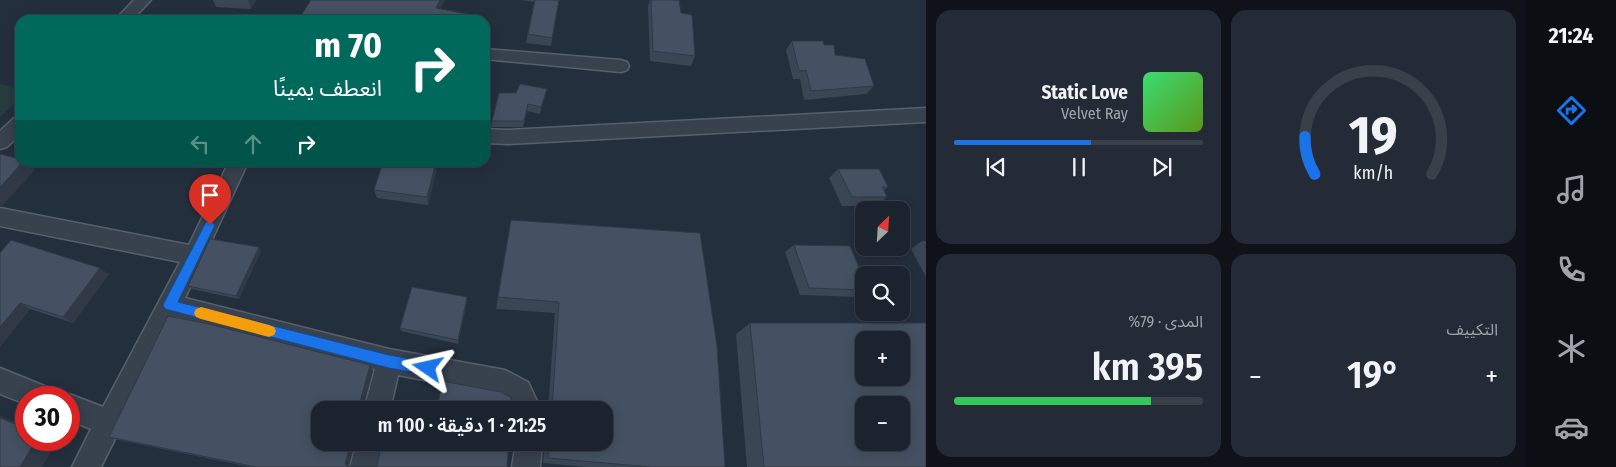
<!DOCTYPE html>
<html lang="ar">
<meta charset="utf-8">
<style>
:root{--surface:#1b232e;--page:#242b36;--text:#f1f3f6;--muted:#a0a4aa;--line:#39404a;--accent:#1a73e8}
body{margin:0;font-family:"Fira Sans Condensed","Noto Sans Arabic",sans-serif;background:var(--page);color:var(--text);direction:rtl;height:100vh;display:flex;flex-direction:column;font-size:19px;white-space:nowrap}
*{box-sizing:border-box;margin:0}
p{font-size:16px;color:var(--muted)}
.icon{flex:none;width:28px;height:28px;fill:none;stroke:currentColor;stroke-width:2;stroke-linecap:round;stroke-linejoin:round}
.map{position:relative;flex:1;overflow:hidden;direction:ltr}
.details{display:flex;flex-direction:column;gap:10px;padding:10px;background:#0f1319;width:600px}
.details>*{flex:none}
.top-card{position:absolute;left:15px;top:15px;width:475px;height:152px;border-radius:15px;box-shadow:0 2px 12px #0003,0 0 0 1px var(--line);direction:rtl;background:#00695c;color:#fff;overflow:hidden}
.needle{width:32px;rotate:25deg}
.tools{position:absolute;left:855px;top:201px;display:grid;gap:10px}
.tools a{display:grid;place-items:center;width:55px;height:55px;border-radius:10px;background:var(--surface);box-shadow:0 2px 12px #0003,0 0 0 1px var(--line);font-size:25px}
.speed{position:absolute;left:15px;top:386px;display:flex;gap:10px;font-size:25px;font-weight:700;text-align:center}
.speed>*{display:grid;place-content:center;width:65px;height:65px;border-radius:50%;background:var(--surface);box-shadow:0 2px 12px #0003,0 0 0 1px var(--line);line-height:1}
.speed .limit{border:8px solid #d22;background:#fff;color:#111}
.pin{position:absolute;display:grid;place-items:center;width:42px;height:42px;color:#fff;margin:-51px -21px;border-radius:50% 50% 50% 0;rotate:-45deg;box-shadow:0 0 5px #0007}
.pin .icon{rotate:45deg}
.me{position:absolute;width:55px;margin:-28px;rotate:281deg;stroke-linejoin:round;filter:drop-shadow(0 0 4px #0008)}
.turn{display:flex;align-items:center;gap:18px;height:105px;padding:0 25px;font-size:22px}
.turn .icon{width:65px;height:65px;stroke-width:2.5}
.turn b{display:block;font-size:35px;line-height:42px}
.lanes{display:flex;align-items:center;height:48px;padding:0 25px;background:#0003;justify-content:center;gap:25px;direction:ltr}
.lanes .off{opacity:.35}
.big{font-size:38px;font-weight:600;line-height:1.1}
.details .tile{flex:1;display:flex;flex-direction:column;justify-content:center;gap:8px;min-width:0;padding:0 18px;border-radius:15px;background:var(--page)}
.details .dial{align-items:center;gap:0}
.dial svg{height:130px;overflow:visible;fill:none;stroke:var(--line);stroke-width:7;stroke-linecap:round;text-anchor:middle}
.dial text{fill:var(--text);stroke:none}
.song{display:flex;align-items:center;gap:15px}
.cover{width:60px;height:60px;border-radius:8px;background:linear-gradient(135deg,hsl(140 70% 55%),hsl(90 70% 35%))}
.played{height:5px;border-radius:2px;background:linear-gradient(90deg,var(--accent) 55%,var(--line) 55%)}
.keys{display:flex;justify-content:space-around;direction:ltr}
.heat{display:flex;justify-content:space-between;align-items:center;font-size:28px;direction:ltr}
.charge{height:8px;border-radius:4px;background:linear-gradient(90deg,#34c759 79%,var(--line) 0)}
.details .tiles{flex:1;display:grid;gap:10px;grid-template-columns:repeat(2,1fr)}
.trip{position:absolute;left:311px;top:401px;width:302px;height:50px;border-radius:15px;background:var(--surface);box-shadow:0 2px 12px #0003,0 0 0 1px var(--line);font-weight:600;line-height:50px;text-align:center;direction:rtl}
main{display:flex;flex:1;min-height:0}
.menu{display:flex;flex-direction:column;width:90px;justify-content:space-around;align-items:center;background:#0b0e12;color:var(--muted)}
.menu .icon{width:35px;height:35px}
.menu .active{color:var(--accent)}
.menu b{font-size:22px;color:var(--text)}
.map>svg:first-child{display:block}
</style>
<main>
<nav class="menu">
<b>21:24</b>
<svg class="icon active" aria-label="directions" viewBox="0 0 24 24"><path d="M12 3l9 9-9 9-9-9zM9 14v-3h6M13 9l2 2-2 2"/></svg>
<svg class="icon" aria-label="music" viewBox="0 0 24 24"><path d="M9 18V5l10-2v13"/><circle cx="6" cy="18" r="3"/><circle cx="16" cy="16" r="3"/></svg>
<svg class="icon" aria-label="phone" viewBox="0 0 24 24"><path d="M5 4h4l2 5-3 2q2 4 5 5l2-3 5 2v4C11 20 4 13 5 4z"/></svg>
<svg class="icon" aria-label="climate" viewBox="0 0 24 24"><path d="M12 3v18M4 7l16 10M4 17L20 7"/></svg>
<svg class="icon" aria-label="car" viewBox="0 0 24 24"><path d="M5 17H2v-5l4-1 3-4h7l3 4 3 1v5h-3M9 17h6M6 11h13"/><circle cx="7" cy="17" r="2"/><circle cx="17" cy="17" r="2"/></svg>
</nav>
<section class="details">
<div class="tiles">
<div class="tile dial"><svg viewBox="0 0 100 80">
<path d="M14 69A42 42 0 1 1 86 69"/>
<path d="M14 69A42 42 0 0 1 8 46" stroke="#1a73e8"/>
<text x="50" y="56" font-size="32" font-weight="700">19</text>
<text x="50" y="72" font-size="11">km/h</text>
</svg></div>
<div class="tile">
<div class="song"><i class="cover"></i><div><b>Static Love</b><p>Velvet Ray</p></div></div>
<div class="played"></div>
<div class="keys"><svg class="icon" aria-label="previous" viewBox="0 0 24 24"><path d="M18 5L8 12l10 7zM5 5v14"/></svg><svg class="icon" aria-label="pause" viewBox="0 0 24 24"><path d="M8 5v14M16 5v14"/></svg><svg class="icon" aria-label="next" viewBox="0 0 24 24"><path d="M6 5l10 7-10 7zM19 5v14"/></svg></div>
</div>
<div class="tile"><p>التكييف</p>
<div class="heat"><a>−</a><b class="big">19°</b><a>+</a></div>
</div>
<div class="tile"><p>المدى · 79%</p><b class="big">395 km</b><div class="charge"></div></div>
</div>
</section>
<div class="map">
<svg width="926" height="467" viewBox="0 0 926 467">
<rect width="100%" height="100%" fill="#242f3e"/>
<polygon fill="#263c3f" points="0,84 20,88 20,98 0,117"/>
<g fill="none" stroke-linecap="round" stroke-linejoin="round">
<g stroke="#565f6c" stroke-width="3">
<g id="street">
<polygon points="134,0 151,0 132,20 115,20"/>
<polygon points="485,49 621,60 627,62 629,66 627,70 621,72 485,59"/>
<polygon points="926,108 926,122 508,144 485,143 485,129 508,130"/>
<polygon points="20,116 20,134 7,147 0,149 0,131 14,118"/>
<polygon points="229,162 248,162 185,298 389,349 505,370 528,382 541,410 515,410 510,400 501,395 398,375 390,410 364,410 375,369 176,317 101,467 72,467 91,429 69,420 69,398 61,398 69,394 103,407 180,262 0,226 0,208 189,245"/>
<polygon points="0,368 52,389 56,398 26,398 26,404 0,394"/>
<polygon points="357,442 383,442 378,467 350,467"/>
<polygon points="516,442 542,442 540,467 512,467"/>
</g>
</g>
<use href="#street" fill="#38414e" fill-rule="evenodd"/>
</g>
<g fill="#3b4654">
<polygon points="213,0 256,0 251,9 216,7"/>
<polygon points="521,0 559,0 551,46 526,43 534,2"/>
<polygon points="650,0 679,0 681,13 695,56 691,66 650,61 648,6"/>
<polygon points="792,41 824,45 835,55 874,86 866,94 804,100 800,79 793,79 786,50"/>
<polygon points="547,89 545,96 540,114 527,111 523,127 491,127 492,121"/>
<polygon points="838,169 888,187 884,190 887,197 877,206 842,206 829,178"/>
<polygon points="436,171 428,205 377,198 374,190"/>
<polygon points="511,220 725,467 587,467 543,463 545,442 605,442 605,410 548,410 555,313 496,309"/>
<polygon points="922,241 926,241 926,277 911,249"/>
<polygon points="794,245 864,279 864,293 857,297 800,295 785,252"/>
<polygon points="261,251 239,299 192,289 188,286"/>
<polygon points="0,253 109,274 73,323 30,309 0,347"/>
<polygon points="467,297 467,301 458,344 401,331 400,328"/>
<polygon points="750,323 926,467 747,467 736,334"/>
<polygon points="373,370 363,407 320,442 355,442 348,466 507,467 250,467 119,440 109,437"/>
</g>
<g fill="#303945">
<polygon points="248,0 256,0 251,9"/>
<polygon points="440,0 445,0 436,18 436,8"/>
<polygon points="547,89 545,96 540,114 541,107"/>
<polygon points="23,162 27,162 35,170 2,206 0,205 0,187"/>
<polygon points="436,162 436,171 428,205 427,197"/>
<polygon points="259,247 261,251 239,299 236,296"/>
<polygon points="100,268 109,274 73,323 63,317"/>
<polygon points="467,297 467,301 458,344 458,340"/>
<polygon points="20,303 30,309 0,347 0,327"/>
<polygon points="370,365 373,370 362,410 359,406"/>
<polygon points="0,416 26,426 26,428 0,418"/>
<polygon points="36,440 58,440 42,467 20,467"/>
<polygon points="351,442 355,442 348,466 347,467 345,464"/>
</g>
<g fill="#455162" stroke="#303945" fill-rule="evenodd">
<polygon points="311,0 440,0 436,8 468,14 465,20 298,20"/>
<polygon points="535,0 559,0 552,38 528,34"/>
<polygon points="651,0 679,0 681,13 692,15 695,56 653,51"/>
<polygon points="792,41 823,41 824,45 834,45 835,55 865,59 874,86 811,91 806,70 799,71"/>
<polygon points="520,84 547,89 541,107 528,104 524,121 492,121 499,93 516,93"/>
<polygon points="0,154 20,159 20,162 23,162 0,187"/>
<polygon points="383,162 436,162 427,197 374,190"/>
<polygon points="838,169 879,169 888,187 882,187 887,197 852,197"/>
<polygon points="511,220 700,233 717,346 725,467 651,467 548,458 549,442 605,442 605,410 552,410 559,302 498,297"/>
<polygon points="210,239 259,247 236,296 188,286"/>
<polygon points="11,240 100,268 63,317 20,303 0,327 0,253"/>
<polygon points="922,241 926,241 926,248"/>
<polygon points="794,245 850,246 864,279 864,290 809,288"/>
<polygon points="412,287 467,297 458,340 400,328"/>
<polygon points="168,316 209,324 370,365 359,406 367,408 367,410 320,410 320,442 351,442 345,464 347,466 377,466 382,442 392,442 430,446 431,442 509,442 507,467 256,467 109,437"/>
<path d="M750,323H926V467H764ZM864,340H901V378H864ZM864,405H901V442H864Z"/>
<polygon points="442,381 501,392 510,397 513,403 512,410 437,410"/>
<polygon points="0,418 26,428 26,440 36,440 20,467 0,467"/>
</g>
<polygon fill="#1a73e8" stroke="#114b97" points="210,220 215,225 178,302 389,355 428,362 432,364 434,368 432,373 428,375 389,368 165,309 163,305 165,301 206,222"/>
<polygon fill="#f59e0b" points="201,307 269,325 274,327 276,331 274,335 269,337 201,319 196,317 194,313 196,309"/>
</svg>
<div class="tools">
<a><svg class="needle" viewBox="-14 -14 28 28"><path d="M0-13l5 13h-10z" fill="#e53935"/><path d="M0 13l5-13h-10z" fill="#a0a4aa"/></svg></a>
<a><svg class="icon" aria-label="search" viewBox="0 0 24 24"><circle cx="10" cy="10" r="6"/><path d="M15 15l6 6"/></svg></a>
<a>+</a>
<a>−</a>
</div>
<div class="speed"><div class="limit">30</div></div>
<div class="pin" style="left:210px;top:225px;background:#d93025"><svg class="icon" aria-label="arrive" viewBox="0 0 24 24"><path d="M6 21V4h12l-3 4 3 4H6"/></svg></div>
<svg class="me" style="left:428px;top:368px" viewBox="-20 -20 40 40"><path d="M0-17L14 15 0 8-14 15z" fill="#1a73e8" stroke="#fff" stroke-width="4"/></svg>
<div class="trip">21:25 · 1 دقيقة · 100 m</div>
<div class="top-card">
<div class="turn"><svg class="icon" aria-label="right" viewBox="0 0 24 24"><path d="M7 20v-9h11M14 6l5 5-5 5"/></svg><div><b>70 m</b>انعطف يمينًا</div></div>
<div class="lanes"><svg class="icon off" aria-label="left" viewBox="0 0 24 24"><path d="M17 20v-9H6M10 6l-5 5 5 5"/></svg><svg class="icon off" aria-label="ahead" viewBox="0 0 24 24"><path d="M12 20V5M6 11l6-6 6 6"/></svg><svg class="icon" aria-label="right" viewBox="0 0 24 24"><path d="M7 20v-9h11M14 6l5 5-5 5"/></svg></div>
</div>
</div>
</main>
